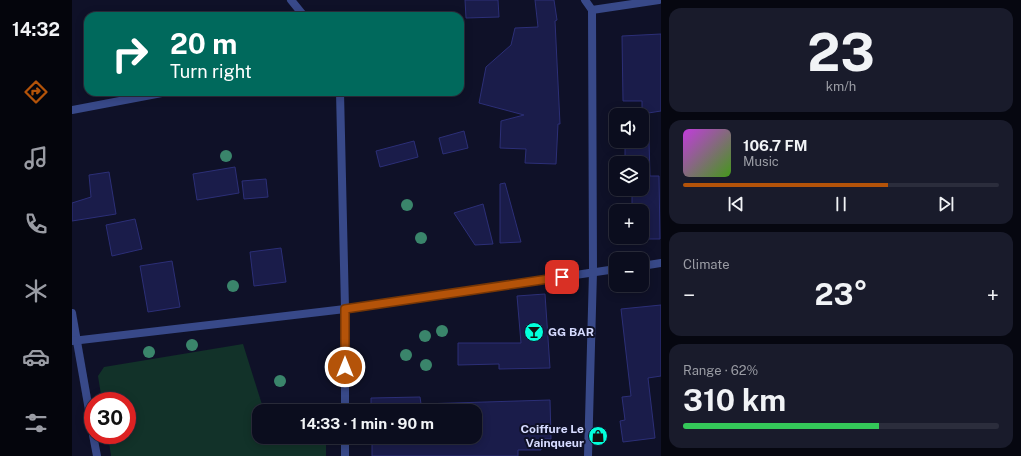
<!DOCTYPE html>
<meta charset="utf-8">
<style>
:root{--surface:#0b0d1e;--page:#191b2b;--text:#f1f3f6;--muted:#9a9ca4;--line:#2b2d3c;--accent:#b45309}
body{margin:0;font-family:"Public Sans",sans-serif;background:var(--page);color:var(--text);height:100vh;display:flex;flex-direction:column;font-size:15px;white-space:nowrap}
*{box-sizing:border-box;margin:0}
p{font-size:13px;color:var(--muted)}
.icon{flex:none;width:22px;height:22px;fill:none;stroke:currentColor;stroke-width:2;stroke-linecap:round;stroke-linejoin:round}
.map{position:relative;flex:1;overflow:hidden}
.sheet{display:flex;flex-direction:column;gap:8px;padding:8px;background:#060710;width:360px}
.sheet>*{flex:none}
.guide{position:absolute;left:12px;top:12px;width:380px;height:84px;border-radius:12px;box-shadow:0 2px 10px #0003,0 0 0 1px var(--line);background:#00695c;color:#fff;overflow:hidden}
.buttons{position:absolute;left:537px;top:108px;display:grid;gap:8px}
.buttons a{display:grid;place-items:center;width:40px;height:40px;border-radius:8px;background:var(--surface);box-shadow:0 2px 10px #0003,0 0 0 1px var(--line);font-size:20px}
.speed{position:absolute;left:12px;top:392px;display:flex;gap:8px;font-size:20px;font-weight:700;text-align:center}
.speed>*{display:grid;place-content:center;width:52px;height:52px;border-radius:50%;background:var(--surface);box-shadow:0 2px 10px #0003,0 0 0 1px var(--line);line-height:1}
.speed .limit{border:6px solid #d22;background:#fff;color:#111}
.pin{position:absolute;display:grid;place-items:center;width:34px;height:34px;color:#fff;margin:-17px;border-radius:8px;box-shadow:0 2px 6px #0006}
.me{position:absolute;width:44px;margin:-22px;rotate:0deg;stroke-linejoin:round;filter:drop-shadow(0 0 3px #0008)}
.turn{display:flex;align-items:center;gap:14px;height:84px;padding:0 20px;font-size:18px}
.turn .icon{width:52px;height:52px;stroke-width:2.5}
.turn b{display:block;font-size:28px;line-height:34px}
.big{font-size:30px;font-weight:700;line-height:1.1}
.sheet .widget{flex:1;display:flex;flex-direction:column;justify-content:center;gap:6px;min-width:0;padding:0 14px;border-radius:12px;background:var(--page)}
.sheet .dial{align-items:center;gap:0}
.dial b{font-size:52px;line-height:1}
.song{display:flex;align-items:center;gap:12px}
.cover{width:48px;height:48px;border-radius:6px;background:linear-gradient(135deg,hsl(290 70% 55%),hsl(100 70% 35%))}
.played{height:4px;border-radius:2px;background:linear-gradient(90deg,var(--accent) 65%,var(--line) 65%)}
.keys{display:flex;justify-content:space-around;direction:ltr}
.heat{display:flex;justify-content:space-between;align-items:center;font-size:22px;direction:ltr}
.charge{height:6px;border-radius:3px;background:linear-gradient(90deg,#34c759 62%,var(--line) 0)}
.trip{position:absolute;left:180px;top:404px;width:230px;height:40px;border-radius:12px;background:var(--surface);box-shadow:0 2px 10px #0003,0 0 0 1px var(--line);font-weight:700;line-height:40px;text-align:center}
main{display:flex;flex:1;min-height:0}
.tab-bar{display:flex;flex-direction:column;width:72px;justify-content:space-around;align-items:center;background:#04050c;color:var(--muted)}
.tab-bar .icon{width:28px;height:28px}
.tab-bar .selected{color:var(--accent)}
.tab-bar b{font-size:18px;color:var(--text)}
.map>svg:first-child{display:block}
</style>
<main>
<nav class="tab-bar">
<b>14:32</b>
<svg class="icon selected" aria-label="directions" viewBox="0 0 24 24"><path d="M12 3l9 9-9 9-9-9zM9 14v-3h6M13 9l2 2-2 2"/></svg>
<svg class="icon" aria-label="music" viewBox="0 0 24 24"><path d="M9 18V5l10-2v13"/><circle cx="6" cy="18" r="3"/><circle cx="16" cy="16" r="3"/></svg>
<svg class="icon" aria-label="phone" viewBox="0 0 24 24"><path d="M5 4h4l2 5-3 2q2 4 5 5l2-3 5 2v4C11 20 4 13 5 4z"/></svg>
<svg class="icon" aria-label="climate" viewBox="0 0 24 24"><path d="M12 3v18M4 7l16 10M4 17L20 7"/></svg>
<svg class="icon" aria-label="car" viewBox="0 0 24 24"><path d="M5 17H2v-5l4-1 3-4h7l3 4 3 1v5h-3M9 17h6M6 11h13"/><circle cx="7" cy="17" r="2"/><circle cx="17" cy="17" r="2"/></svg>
<svg class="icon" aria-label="filters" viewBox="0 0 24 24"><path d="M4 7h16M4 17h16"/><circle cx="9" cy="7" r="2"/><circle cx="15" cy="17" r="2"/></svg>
</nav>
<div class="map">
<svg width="589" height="456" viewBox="0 0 589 456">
<rect width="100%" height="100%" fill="#0f1128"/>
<polygon fill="#123229" points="171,344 192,411 187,411 187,437 199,437 201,443 233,437 254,437 254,456 39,456 36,435 55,435 55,401 30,401 26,376 32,367"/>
<g fill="#1a1c4a" stroke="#2c2f77">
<polygon points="393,0 426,0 427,17 394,18"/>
<polygon points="463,0 482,0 485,20 483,21 488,124 486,124 484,164 453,163 454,149 428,148 429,121 452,115 407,103 414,67 439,45 443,28 466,27"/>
<polygon points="589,34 589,111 570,114 570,101 551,101 550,36"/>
<polygon points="392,131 396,148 371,154 367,138"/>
<polygon points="342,141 346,157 308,167 304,151"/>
<polygon points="553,141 577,141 578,176 587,176 588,239 560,239 560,237 570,237 570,211 560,211 560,191 554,191 554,189 570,189 570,163 553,163"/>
<polygon points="163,167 167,193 125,200 121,174"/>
<polygon points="37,172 44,214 0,221 0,203 19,197 17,175"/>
<polygon points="194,179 196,197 172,199 170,181"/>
<polygon points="433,183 449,242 428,243 428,184"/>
<polygon points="411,204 421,244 403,245 382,213"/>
<polygon points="63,219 70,249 40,256 34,225"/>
<polygon points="209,248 214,282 182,286 178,252"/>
<polygon points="100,261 108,307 76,312 68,266"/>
<polygon points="473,294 478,368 427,369 427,364 386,365 386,343 449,343 445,296"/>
<polygon points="589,305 589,376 576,378 583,438 551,442 548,421 553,420 550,397 559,396 549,309"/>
<polygon points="348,397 349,404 478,400 479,439 468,439 469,450 446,450 446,456 300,456 300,437 403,437 403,411 299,411 299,398"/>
</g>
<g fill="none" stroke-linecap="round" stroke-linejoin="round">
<g stroke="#384989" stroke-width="8">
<polyline points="219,0 232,16"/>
<polyline points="513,0 520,10 521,272 516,456"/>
<polyline points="520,10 587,0"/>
<polyline points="268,92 273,309 273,411"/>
<polyline points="0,110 95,92"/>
<polyline points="570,266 589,263"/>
<polyline points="0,313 21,433"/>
<polyline points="0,341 273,309 544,269"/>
<polyline points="21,435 25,456"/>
<polyline points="273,456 273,437"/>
</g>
</g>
<g fill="#3a856b">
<circle cx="154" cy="156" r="6"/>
<circle cx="335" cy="205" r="6"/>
<circle cx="349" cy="238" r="6"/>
<circle cx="161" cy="286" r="6"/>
<circle cx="370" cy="331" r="6"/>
<circle cx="353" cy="336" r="6"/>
<circle cx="120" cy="345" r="6"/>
<circle cx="77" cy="352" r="6"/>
<circle cx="334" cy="355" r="6"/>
<circle cx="354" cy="365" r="6"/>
<circle cx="208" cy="381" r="6"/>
</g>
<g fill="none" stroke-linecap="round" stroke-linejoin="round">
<g stroke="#753606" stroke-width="10">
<polyline id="route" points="273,367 273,309 490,277"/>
</g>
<use href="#route" stroke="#b45309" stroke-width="7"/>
</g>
<defs>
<g id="bar-disc" transform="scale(1)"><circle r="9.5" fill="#02ffdb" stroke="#0f1128"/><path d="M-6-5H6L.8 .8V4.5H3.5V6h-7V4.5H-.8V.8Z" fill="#111"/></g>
<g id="shop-disc" transform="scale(1)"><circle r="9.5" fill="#02ffdb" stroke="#0f1128"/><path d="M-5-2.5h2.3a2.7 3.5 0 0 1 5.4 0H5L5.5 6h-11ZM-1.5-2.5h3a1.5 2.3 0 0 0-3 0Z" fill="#111"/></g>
</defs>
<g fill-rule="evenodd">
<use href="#bar-disc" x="462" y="332"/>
<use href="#shop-disc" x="526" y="436"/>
</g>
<g text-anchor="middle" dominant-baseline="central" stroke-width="4" stroke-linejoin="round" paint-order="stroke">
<g font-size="12" font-weight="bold" fill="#d6dbff" stroke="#0f1128" text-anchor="start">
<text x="476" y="332">GG BAR</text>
<text x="512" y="429" text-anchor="end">Coiffure Le<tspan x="512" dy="14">Vainqueur</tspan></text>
</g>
</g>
</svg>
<div class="buttons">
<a><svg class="icon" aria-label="sound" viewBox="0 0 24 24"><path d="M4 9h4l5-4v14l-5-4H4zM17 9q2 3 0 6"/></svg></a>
<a><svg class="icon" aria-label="layers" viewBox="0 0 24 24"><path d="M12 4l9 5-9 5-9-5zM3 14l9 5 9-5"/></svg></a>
<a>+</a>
<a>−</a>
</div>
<div class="speed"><div class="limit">30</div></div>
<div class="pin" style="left:490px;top:277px;background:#d93025"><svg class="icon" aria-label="arrive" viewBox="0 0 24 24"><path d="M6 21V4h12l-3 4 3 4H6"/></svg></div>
<svg class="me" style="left:273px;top:367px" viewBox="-20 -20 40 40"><circle r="17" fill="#b45309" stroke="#fff" stroke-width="3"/><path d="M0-11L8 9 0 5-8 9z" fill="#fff"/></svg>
<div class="trip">14:33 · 1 min · 90 m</div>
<div class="guide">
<div class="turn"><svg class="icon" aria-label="right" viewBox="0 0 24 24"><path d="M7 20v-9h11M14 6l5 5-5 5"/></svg><div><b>20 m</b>Turn right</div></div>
</div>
</div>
<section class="sheet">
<div class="widget dial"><b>23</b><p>km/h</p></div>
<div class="widget">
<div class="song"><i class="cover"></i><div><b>106.7 FM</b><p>Music</p></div></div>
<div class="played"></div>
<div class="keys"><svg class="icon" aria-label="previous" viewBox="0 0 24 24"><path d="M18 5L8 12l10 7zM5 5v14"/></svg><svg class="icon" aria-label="pause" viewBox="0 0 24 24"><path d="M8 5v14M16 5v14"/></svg><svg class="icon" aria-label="next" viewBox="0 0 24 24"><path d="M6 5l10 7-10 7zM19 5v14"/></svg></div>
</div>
<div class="widget"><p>Climate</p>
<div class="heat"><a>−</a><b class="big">23°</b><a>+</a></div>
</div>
<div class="widget"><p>Range · 62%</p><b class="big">310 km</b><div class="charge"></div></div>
</section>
</main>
